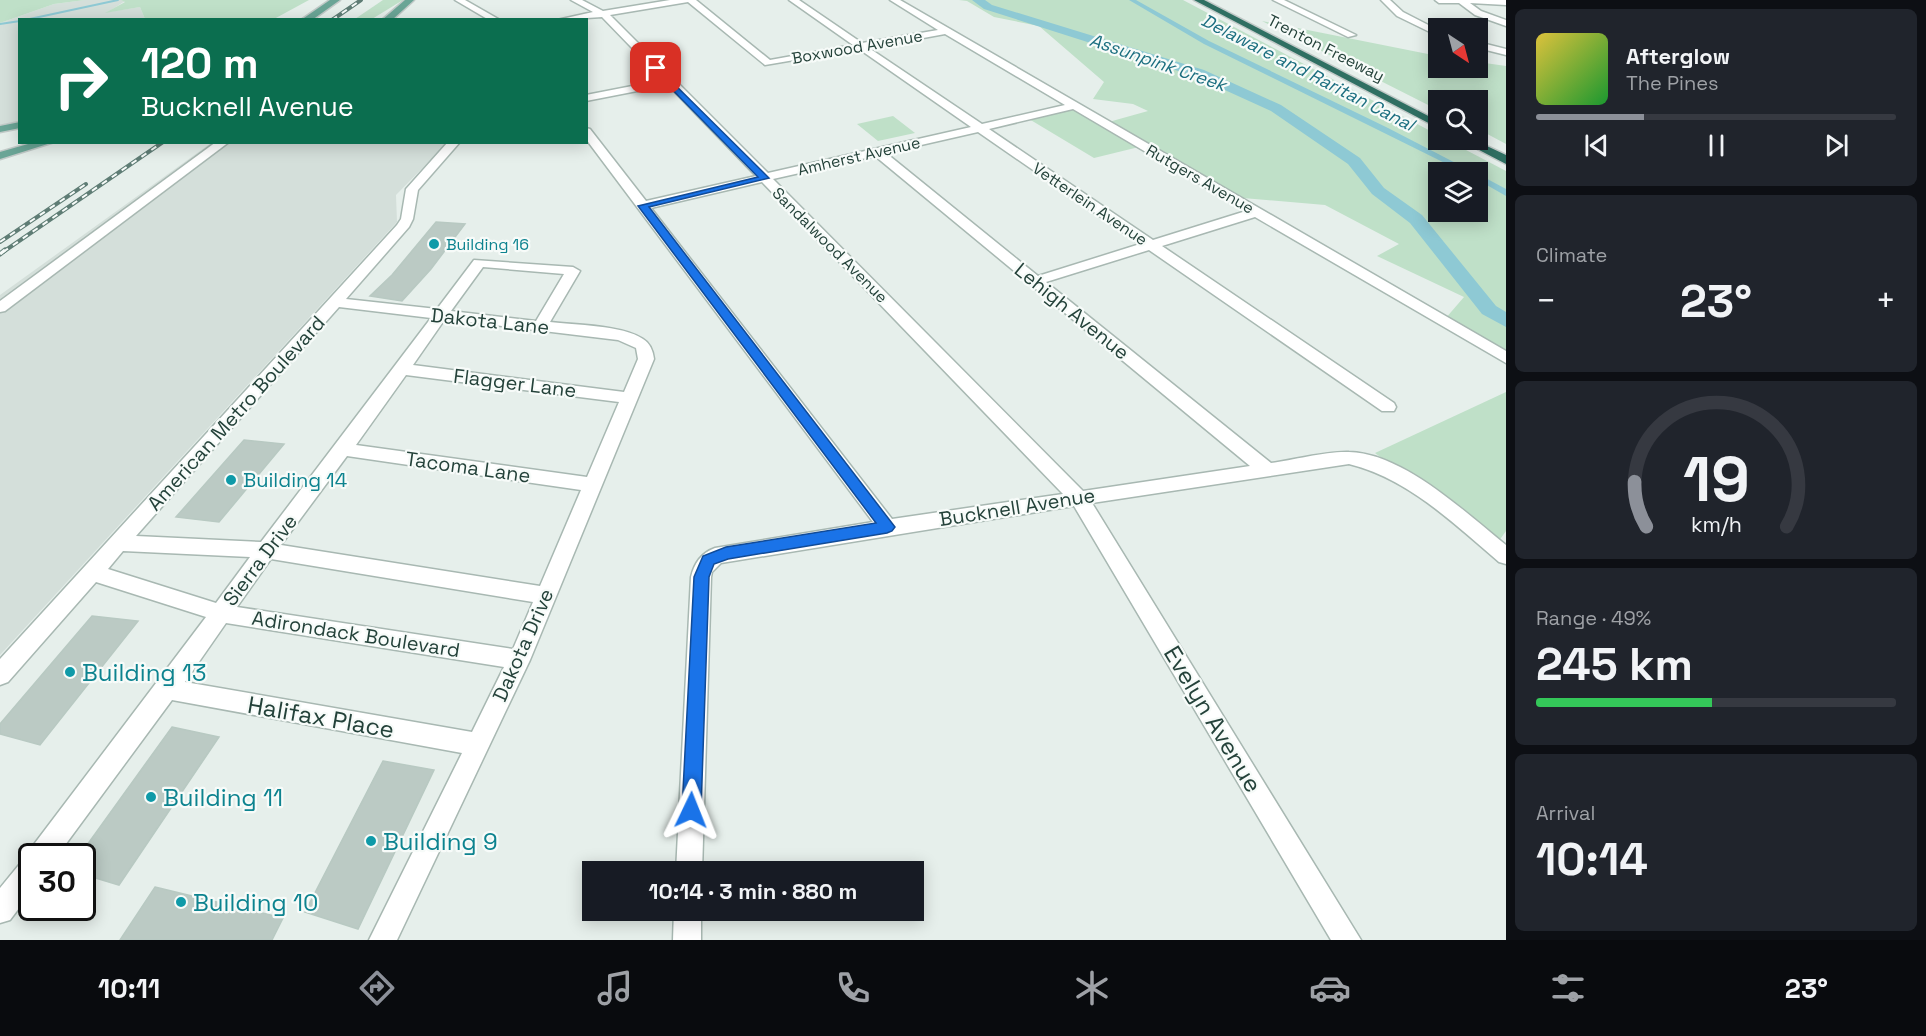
<!DOCTYPE html>
<meta charset="utf-8">
<style>
:root{--surface:#171b24;--page:#20242c;--text:#f1f3f6;--muted:#9ea1a6;--line:#363941;--accent:#8c9099}
body{margin:0;font-family:"Space Grotesk",sans-serif;background:var(--page);color:var(--text);height:100vh;display:flex;flex-direction:column;font-size:22px;white-space:nowrap}
*{box-sizing:border-box;margin:0}
p{font-size:20px;color:var(--muted)}
.icon{flex:none;width:33px;height:33px;fill:none;stroke:currentColor;stroke-width:2;stroke-linecap:round;stroke-linejoin:round}
.map{position:relative;flex:1;overflow:hidden}
.drawer{display:flex;flex-direction:column;gap:9px;padding:9px;background:#0d0f14;width:420px}
.drawer>*{flex:none}
.banner{position:absolute;left:18px;top:18px;width:570px;height:126px;border-radius:0px;box-shadow:0 3px 15px #0003;background:#0b6e4f;color:#fff;overflow:hidden}
.needle{width:39px;rotate:144deg}
.fabs{position:absolute;left:1428px;top:18px;display:grid;gap:12px}
.fabs a{display:grid;place-items:center;width:60px;height:60px;border-radius:0px;background:var(--surface);box-shadow:0 3px 15px #0003;font-size:30px}
.speed{position:absolute;left:18px;top:843px;display:flex;gap:12px;font-size:30px;font-weight:700;text-align:center}
.speed>*{display:grid;place-content:center;width:78px;height:78px;border-radius:50%;background:var(--surface);box-shadow:0 3px 15px #0003;line-height:1}
.speed .limit{border:3px solid #111;border-radius:9px;background:#fff;color:#111}
.pin{position:absolute;display:grid;place-items:center;width:51px;height:51px;color:#fff;margin:-26px;border-radius:12px;box-shadow:0 3px 9px #0006}
.me{position:absolute;width:66px;margin:-33px;rotate:2deg;stroke-linejoin:round;filter:drop-shadow(0 0 4px #0008)}
.turn{display:flex;align-items:center;gap:21px;height:126px;padding:0 24px;font-size:27px}
.turn .icon{width:78px;height:78px;stroke-width:2.5}
.turn b{display:block;font-size:42px;line-height:51px}
.big{font-size:45px;font-weight:800;line-height:1.1}
.drawer .card{flex:1;display:flex;flex-direction:column;justify-content:center;gap:9px;min-width:0;padding:0 21px;border-radius:9px;background:var(--page)}
.drawer .dial{align-items:center;gap:0}
.dial svg{height:156px;overflow:visible;fill:none;stroke:var(--line);stroke-width:7;stroke-linecap:round;text-anchor:middle}
.dial text{fill:var(--text);stroke:none}
.song{display:flex;align-items:center;gap:18px}
.cover{width:72px;height:72px;border-radius:9px;background:linear-gradient(135deg,hsl(50 70% 55%),hsl(130 70% 35%))}
.played{height:6px;border-radius:3px;background:linear-gradient(90deg,var(--accent) 30%,var(--line) 30%)}
.keys{display:flex;justify-content:space-around;direction:ltr}
.heat{display:flex;justify-content:space-between;align-items:center;font-size:33px;direction:ltr}
.charge{height:9px;border-radius:4px;background:linear-gradient(90deg,#34c759 49%,var(--line) 0)}
.trip{position:absolute;left:582px;top:861px;width:342px;height:60px;border-radius:0px;background:var(--surface);box-shadow:0 3px 15px #0003;font-weight:800;line-height:60px;text-align:center}
.dock{display:flex;height:96px;justify-content:space-around;align-items:center;background:#090b0e;color:var(--muted)}
.dock .icon{width:42px;height:42px}
.dock .current{color:var(--accent)}
.dock b{font-size:27px;color:var(--text)}
main{display:flex;flex:1;min-height:0}
.map>svg:first-child{display:block}
</style>
<main>
<div class="map">
<svg width="1506" height="940" viewBox="0 0 1506 940">
<rect width="100%" height="100%" fill="#e6efeb"/>
<g fill="#d4dfda">
<polygon points="85,0 121,0 125,1 108,12 140,7 145,19 20,20 19,121 0,125 0,23 54,4"/>
<polygon points="211,143 447,143 396,195 397,222 0,655 0,295"/>
</g>
<g fill="#bfe0c8" fill-rule="evenodd">
<polygon points="0,0 85,0 54,4 0,23"/>
<polygon points="121,0 309,0 274,19 145,19 140,7 105,13 125,2"/>
<polygon points="383,0 403,0 372,19 355,19"/>
<path d="M959,0H1183L1438,135V140H1447L1506,171V358L1445,319L1464,297L1377,256L1399,244L1325,205L1231,197L1143,146L1094,158L1024,116L1072,104L1105,123L1148,111L1133,104L1093,99L1104,82L1039,26L994,17L967,1ZM1438,172H1478V212H1438Z"/>
<polygon points="1262,21 1438,56 1438,68 1478,68 1478,62 1506,66 1506,144 1478,129 1478,100 1438,100 1438,110"/>
<polygon points="893,116 915,133 878,141 857,124"/>
<polygon points="1506,392 1506,531 1496,545 1375,453"/>
</g>
<g fill="none" stroke-linecap="round" stroke-linejoin="round">
<g stroke="#8ec9d4" stroke-width="2">
<polyline points="25,20 118,0"/>
<polyline points="0,24 20,21"/>
</g>
<g fill="#8ec9d4" fill-rule="evenodd">
<polygon points="1129,0 1136,0 1209,41 1388,128 1473,172 1463,172 1204,44"/>
<polygon points="1478,174 1506,189 1506,196 1478,180"/>
</g>
<polygon fill="#8ec9d4" fill-rule="evenodd" points="972,0 985,0 992,5 1204,70 1281,105 1360,158 1384,188 1422,215 1496,306 1506,312 1506,327 1482,314 1410,223 1372,194 1348,164 1271,111 1194,76 984,9"/>
</g>
<g fill="#bbcac4" stroke="#b8c9c2" stroke-width="1.5">
<polygon points="436,222 465,224 431,269 402,301 370,296 392,275"/>
<polygon points="244,440 284,444 219,522 176,517"/>
<polygon points="92,616 138,621 40,745 0,734 0,724"/>
<polygon points="172,727 219,737 119,885 82,874 82,852"/>
<polygon points="383,761 434,770 358,929 305,912"/>
<polygon points="155,887 283,918 272,940 120,940"/>
</g>
<g fill="none" stroke-linecap="round" stroke-linejoin="round">
<g stroke="#a8b8b2" stroke-width="3">
<g id="minor">
<polygon points="455,0 465,0 500,20 489,20"/>
<path d="M571,0H582L603,11L670,0H696L770,60L853,45L789,0H799L862,43L938,30L890,0H900L1506,351V363L1255,217L1162,246L1394,403L1396,407L1394,411H1382L1149,250L1046,282L1271,463C1293,460 1327,451 1349,452C1403,453 1466,513 1506,545V564L1499,562C1453,523 1409,479 1349,464L1092,503L1361,940H1331L1074,506L721,563L712,572L711,577L702,872H676L691,577C694,564 701,553 715,548L873,522L586,139V128L590,129L646,201L756,176L668,85L586,101V95L663,80L602,17L557,20L593,12ZM688,2L765,65L859,49L971,127L768,173L610,15ZM945,34L1065,105L982,124L869,48ZM1073,109L1246,211L1153,240L989,129ZM978,132L1140,244L1038,276L886,153ZM875,156L1250,466L1083,491L773,179ZM762,182L1063,494L892,519L651,208Z"/>
<polygon points="1273,0 1284,0 1356,35 1348,37"/>
<polygon points="1381,0 1390,0 1403,12 1438,30 1438,36 1397,16"/>
<polygon points="1435,0 1506,0 1506,5 1470,3 1481,11 1506,20 1506,26 1475,15 1459,3 1439,3"/>
<polygon points="1478,42 1506,49 1506,55 1478,48"/>
<polygon points="216,142 229,142 5,311 0,312 0,301"/>
<path d="M448,142H460L418,190L413,219L409,227L346,299L437,309L474,260L573,267L580,271L550,322C574,325 623,325 643,339C650,343 653,351 654,359L530,660L397,940H369L462,753L172,700L57,856H32V891L10,920L0,923V888L23,860L29,857L32,847L206,617L96,582L8,682L0,685V659L397,225L401,219L406,189ZM483,267L564,274L536,321L451,311ZM339,307L431,318L261,542L136,536ZM445,319L618,340L636,348L638,359L624,392L413,365ZM406,375L619,402L587,477L356,445ZM347,456L581,490L540,586L281,545ZM123,551L250,557L216,603L108,569ZM271,559L533,602L513,649L237,607ZM226,623L504,667L472,732L185,682Z"/>
<polygon points="674,910 701,910 701,940 673,940"/>
</g>
</g>
<g stroke="#c2cac8" stroke-width="3">
<g id="major">
<polygon points="330,0 340,0 312,20 301,20"/>
<polygon points="405,0 414,0 392,20 382,20"/>
<polygon points="20,122 20,128 0,132 0,126"/>
<polygon points="35,142 54,142 0,159 0,152"/>
</g>
</g>
<g stroke="#c2cac8" stroke-width="3">
<g id="highway">
<polygon points="1194,0 1204,0 1438,121 1438,128"/>
<polygon points="1460,140 1474,140 1506,155 1506,164"/>
</g>
</g>
<use href="#minor" fill="#fff" fill-rule="evenodd"/>
<use href="#major" fill="#6aa596" fill-rule="evenodd"/>
<use href="#highway" fill="#2f6f62" fill-rule="evenodd"/>
<g stroke="#5f7d75" stroke-width="4">
<g id="rail-far1">
<polyline points="332,20 361,0"/>
<polyline points="0,242 86,184"/>
<polyline points="3,252 163,142"/>
</g>
</g>
<g stroke="#5f7d75" stroke-width="5">
<polyline id="rail" points="0,254 5,250"/>
</g>
<use href="#rail-far1" stroke="#f7fbf9" stroke-width="2" stroke-dasharray="6" stroke-linecap="butt"/>
<use href="#rail" stroke="#f7fbf9" stroke-width="3" stroke-dasharray="10" stroke-linecap="butt"/>
</g>
<polygon fill="#1a73e8" stroke="#114b97" stroke-width="1.5" points="656,66 769,178 649,207 895,527 892,531 887,533 728,559 714,564 709,577 701,810 698,817 691,820 685,817 682,810 694,577 703,556 726,547 876,523 638,206 758,177 653,70"/>
<g fill="#0f9aa8" stroke="#f7fbf9" stroke-width="2">
<circle cx="434" cy="244" r="6"/>
<circle cx="231" cy="480" r="6"/>
<circle cx="70" cy="672" r="6"/>
<circle cx="151" cy="797" r="6"/>
<circle cx="371" cy="841" r="6"/>
<circle cx="181" cy="902" r="6"/>
</g>
<g text-anchor="middle" dominant-baseline="central" stroke-width="4.5" stroke-linejoin="round" paint-order="stroke">
<g font-size="16" fill="#24423a" stroke="#f7fbf9">
<text transform="translate(857 47) rotate(-10)">Boxwood Avenue</text>
<text transform="translate(1326 48) rotate(27)">Trenton Freeway</text>
<text transform="translate(859 156) rotate(-13)">Amherst Avenue</text>
<text transform="translate(1200 179) rotate(30)">Rutgers Avenue</text>
<text transform="translate(1090 204) rotate(34)">Vetterlein Avenue</text>
<text transform="translate(830 245) rotate(45)">Sandalwood Avenue</text>
</g>
<g font-size="16" fill="#0d838f" stroke="#f7fbf9" text-anchor="start">
<text x="446" y="244">Building 16</text>
</g>
<g font-size="18" font-style="italic" fill="#1c6f80" stroke="#f7fbf9">
<text transform="translate(1158 62) rotate(19)">Assunpink Creek</text>
<text transform="translate(1308 72) rotate(27)">Delaware and Raritan Canal</text>
</g>
<g font-size="20" fill="#24423a" stroke="#f7fbf9">
<text transform="translate(1072 311) rotate(39)">Lehigh Avenue</text>
<text transform="translate(490 321) rotate(6)">Dakota Lane</text>
<text transform="translate(515 383) rotate(7)">Flagger Lane</text>
<text transform="translate(236 413) rotate(-48)">American Metro Boulevard</text>
<text transform="translate(468 467) rotate(8)">Tacoma Lane</text>
<text transform="translate(1017 507) rotate(-9)">Bucknell Avenue</text>
<text transform="translate(260 560) rotate(-53)">Sierra Drive</text>
<text transform="translate(356 634) rotate(9)">Adirondack Boulevard</text>
<text transform="translate(523 645) rotate(-66)">Dakota Drive</text>
</g>
<g font-size="20" fill="#0d838f" stroke="#f7fbf9" text-anchor="start">
<text x="243" y="480">Building 14</text>
</g>
<g font-size="24" fill="#0d838f" stroke="#f7fbf9" text-anchor="start">
<text x="82" y="672">Building 13</text>
<text x="163" y="797">Building 11</text>
<text x="383" y="841">Building 9</text>
<text x="193" y="902">Building 10</text>
</g>
<g font-size="24" fill="#24423a" stroke="#f7fbf9">
<text transform="translate(321 717) rotate(10)">Halifax Place</text>
<text transform="translate(1213 719) rotate(59)">Evelyn Avenue</text>
</g>
</g>
</svg>
<div class="fabs">
<a><svg class="needle" viewBox="-14 -14 28 28"><path d="M0-13l5 13h-10z" fill="#e53935"/><path d="M0 13l5-13h-10z" fill="#9ea1a6"/></svg></a>
<a><svg class="icon" aria-label="search" viewBox="0 0 24 24"><circle cx="10" cy="10" r="6"/><path d="M15 15l6 6"/></svg></a>
<a><svg class="icon" aria-label="layers" viewBox="0 0 24 24"><path d="M12 4l9 5-9 5-9-5zM3 14l9 5 9-5"/></svg></a>
</div>
<div class="speed"><div class="limit">30</div></div>
<div class="pin" style="left:656px;top:68px;background:#d93025"><svg class="icon" aria-label="arrive" viewBox="0 0 24 24"><path d="M6 21V4h12l-3 4 3 4H6"/></svg></div>
<svg class="me" style="left:691px;top:810px" viewBox="-20 -20 40 40"><path d="M0-17L14 15 0 8-14 15z" fill="#1a73e8" stroke="#fff" stroke-width="4"/></svg>
<div class="trip">10:14 · 3 min · 880 m</div>
<div class="banner">
<div class="turn"><svg class="icon" aria-label="right" viewBox="0 0 24 24"><path d="M7 20v-9h11M14 6l5 5-5 5"/></svg><div><b>120 m</b>Bucknell Avenue</div></div>
</div>
</div>
<section class="drawer">
<div class="card">
<div class="song"><i class="cover"></i><div><b>Afterglow</b><p>The Pines</p></div></div>
<div class="played"></div>
<div class="keys"><svg class="icon" aria-label="previous" viewBox="0 0 24 24"><path d="M18 5L8 12l10 7zM5 5v14"/></svg><svg class="icon" aria-label="pause" viewBox="0 0 24 24"><path d="M8 5v14M16 5v14"/></svg><svg class="icon" aria-label="next" viewBox="0 0 24 24"><path d="M6 5l10 7-10 7zM19 5v14"/></svg></div>
</div>
<div class="card"><p>Climate</p>
<div class="heat"><a>−</a><b class="big">23°</b><a>+</a></div>
</div>
<div class="card dial"><svg viewBox="0 0 100 80">
<path d="M14 69A42 42 0 1 1 86 69"/>
<path d="M14 69A42 42 0 0 1 8 46" stroke="#8c9099"/>
<text x="50" y="56" font-size="32" font-weight="700">19</text>
<text x="50" y="72" font-size="11">km/h</text>
</svg></div>
<div class="card"><p>Range · 49%</p><b class="big">245 km</b><div class="charge"></div></div>
<div class="card"><p>Arrival</p><b class="big">10:14</b></div>
</section>
</main>
<nav class="dock">
<b>10:11</b>
<svg class="icon current" aria-label="directions" viewBox="0 0 24 24"><path d="M12 3l9 9-9 9-9-9zM9 14v-3h6M13 9l2 2-2 2"/></svg>
<svg class="icon" aria-label="music" viewBox="0 0 24 24"><path d="M9 18V5l10-2v13"/><circle cx="6" cy="18" r="3"/><circle cx="16" cy="16" r="3"/></svg>
<svg class="icon" aria-label="phone" viewBox="0 0 24 24"><path d="M5 4h4l2 5-3 2q2 4 5 5l2-3 5 2v4C11 20 4 13 5 4z"/></svg>
<svg class="icon" aria-label="climate" viewBox="0 0 24 24"><path d="M12 3v18M4 7l16 10M4 17L20 7"/></svg>
<svg class="icon" aria-label="car" viewBox="0 0 24 24"><path d="M5 17H2v-5l4-1 3-4h7l3 4 3 1v5h-3M9 17h6M6 11h13"/><circle cx="7" cy="17" r="2"/><circle cx="17" cy="17" r="2"/></svg>
<svg class="icon" aria-label="filters" viewBox="0 0 24 24"><path d="M4 7h16M4 17h16"/><circle cx="9" cy="7" r="2"/><circle cx="15" cy="17" r="2"/></svg>
<b>23°</b>
</nav>
